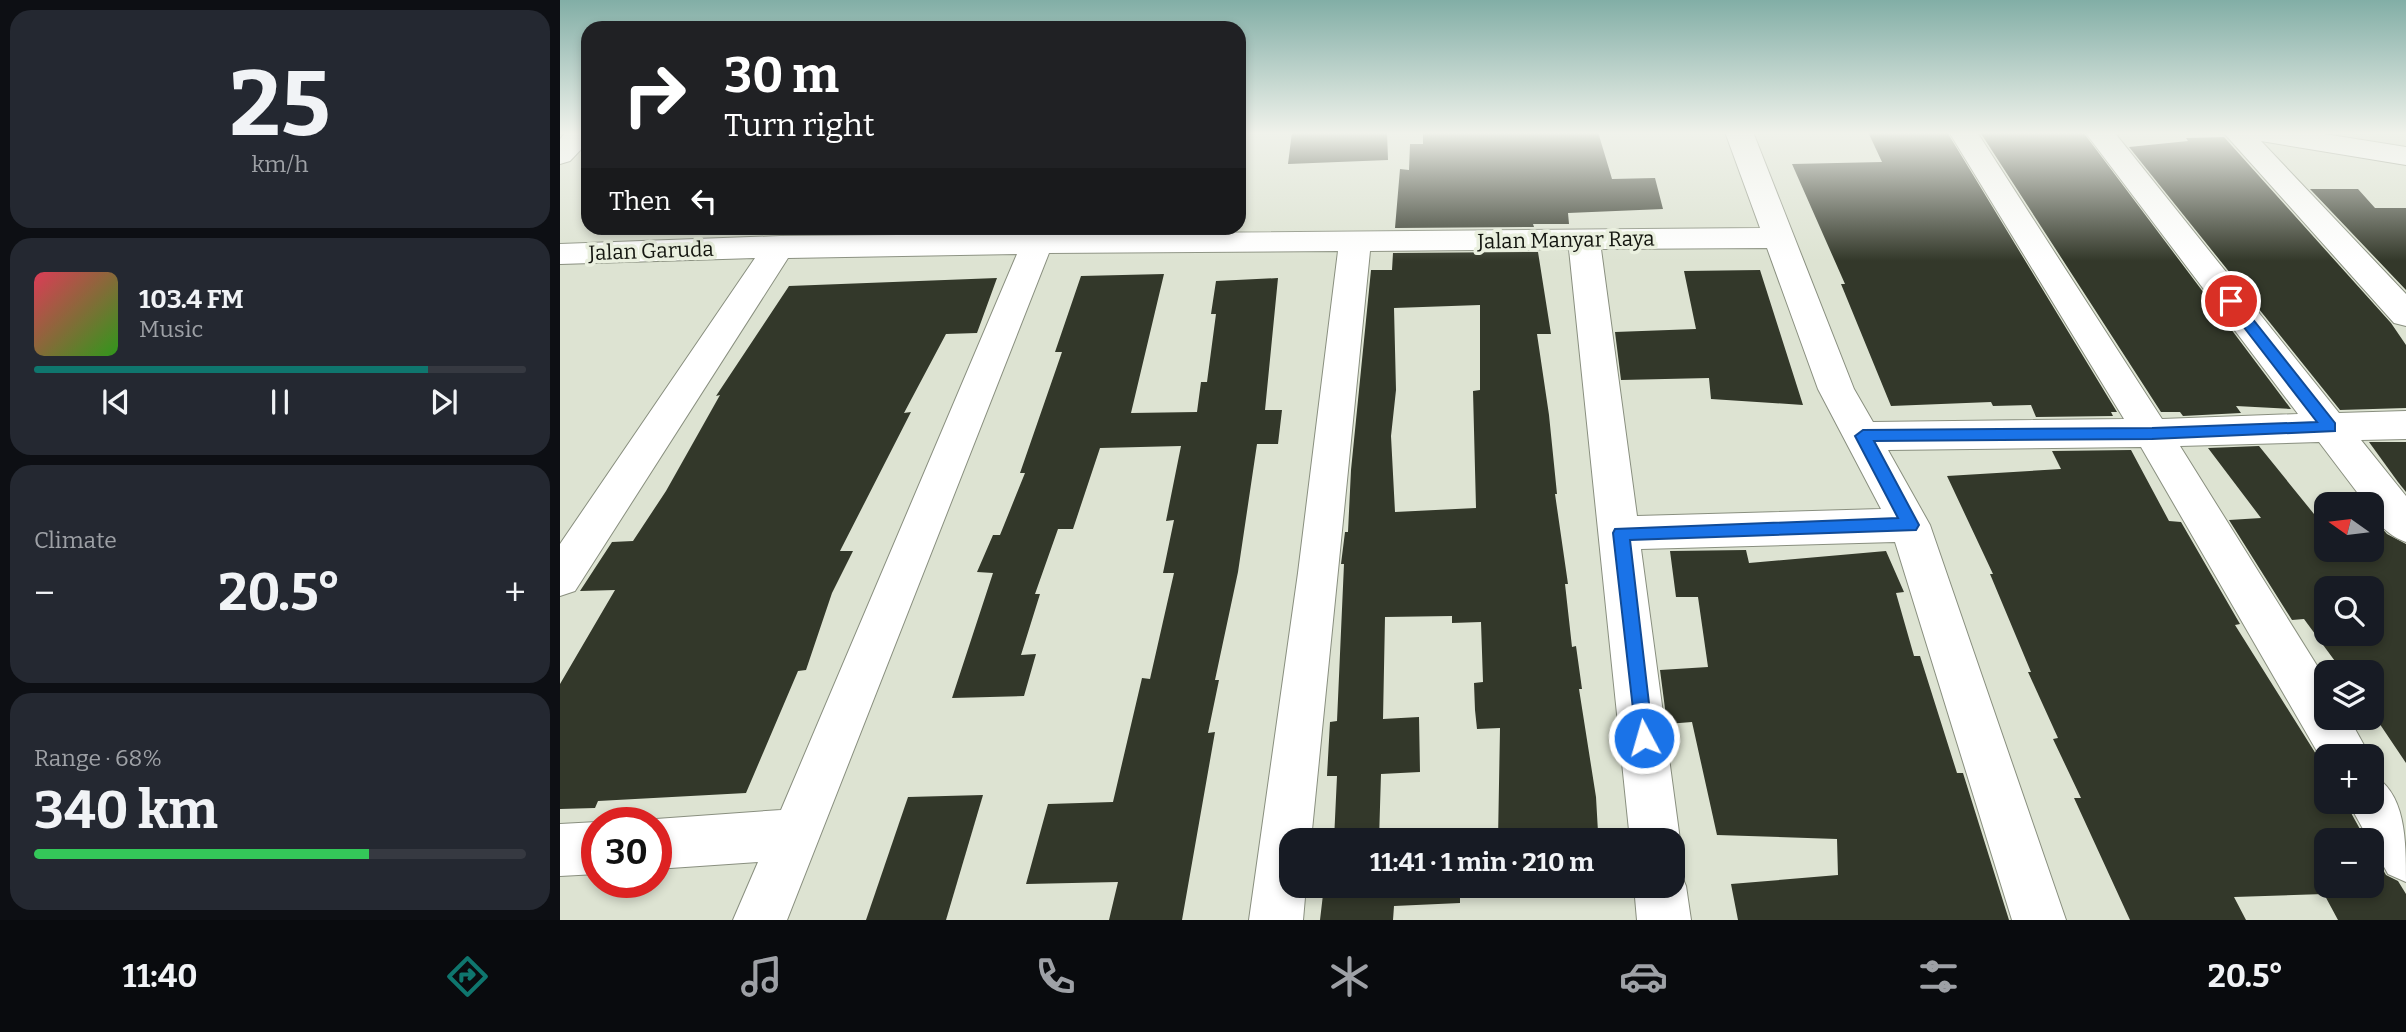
<!DOCTYPE html>
<meta charset="utf-8">
<style>
:root{--surface:#171b24;--page:#242831;--text:#f1f3f6;--muted:#9ea1a6;--line:#363941;--accent:#0f766e}
body{margin:0;font-family:Bitter,serif;background:var(--page);color:var(--text);height:100vh;display:flex;flex-direction:column;font-size:26px;white-space:nowrap}
*{box-sizing:border-box;margin:0}
p{font-size:23px;color:var(--muted)}
.icon{flex:none;width:38px;height:38px;fill:none;stroke:currentColor;stroke-width:2;stroke-linecap:round;stroke-linejoin:round}
.map{position:relative;flex:1;overflow:hidden}
.panel{display:flex;flex-direction:column;gap:10px;padding:10px;background:#0d0f14;width:560px}
.panel>*{flex:none}
.top-card{position:absolute;left:21px;top:21px;width:665px;height:214px;border-radius:21px;box-shadow:0 4px 10px #0003;background:#202124;color:#fff;overflow:hidden}
.needle{width:46px;rotate:284deg}
.buttons{position:absolute;left:1754px;top:492px;display:grid;gap:14px}
.buttons a{display:grid;place-items:center;width:70px;height:70px;border-radius:14px;background:var(--surface);box-shadow:0 4px 10px #0003;font-size:35px}
.speed{position:absolute;left:21px;top:807px;display:flex;gap:14px;font-size:35px;font-weight:700;text-align:center}
.speed>*{display:grid;place-content:center;width:91px;height:91px;border-radius:50%;background:var(--surface);box-shadow:0 4px 10px #0003;line-height:1}
.speed .limit{border:10px solid #d22;background:#fff;color:#111}
.pin{position:absolute;display:grid;place-items:center;width:60px;height:60px;color:#fff;margin:-30px;border:4px solid #fff;border-radius:50%;box-shadow:0 2px 7px #0007}
.me{position:absolute;width:77px;margin:-38px;rotate:354deg;stroke-linejoin:round;filter:drop-shadow(0 0 5px #0008)}
.turn{display:flex;align-items:center;gap:24px;height:147px;padding:0 28px;font-size:32px}
.turn .icon{width:91px;height:91px;stroke-width:2.5}
.turn b{display:block;font-size:49px;line-height:60px}
.then{display:flex;align-items:center;height:66px;padding:0 28px;background:#0003;gap:14px;font-size:26px}
.big{font-size:52px;font-weight:700;line-height:1.1}
.panel .widget{flex:1;display:flex;flex-direction:column;justify-content:center;gap:10px;min-width:0;padding:0 24px;border-radius:21px;background:var(--page)}
.panel .dial{align-items:center;gap:0}
.dial b{font-size:91px;line-height:1}
.song{display:flex;align-items:center;gap:21px}
.cover{width:84px;height:84px;border-radius:10px;background:linear-gradient(135deg,hsl(350 70% 55%),hsl(110 70% 35%))}
.played{height:7px;border-radius:4px;background:linear-gradient(90deg,var(--accent) 80%,var(--line) 80%)}
.keys{display:flex;justify-content:space-around;direction:ltr}
.heat{display:flex;justify-content:space-between;align-items:center;font-size:38px;direction:ltr}
.charge{height:10px;border-radius:5px;background:linear-gradient(90deg,#34c759 68%,var(--line) 0)}
.trip{position:absolute;left:719px;top:828px;width:406px;height:70px;border-radius:21px;background:var(--surface);box-shadow:0 4px 10px #0003;font-weight:700;line-height:70px;text-align:center}
.menu{display:flex;height:112px;justify-content:space-around;align-items:center;background:#090b0e;color:var(--muted)}
.menu .icon{width:49px;height:49px}
.menu .selected{color:var(--accent)}
.menu b{font-size:32px;color:var(--text)}
main{display:flex;flex:1;min-height:0}
.map>svg:first-child{display:block}
</style>
<main>
<section class="panel">
<div class="widget dial"><b>25</b><p>km/h</p></div>
<div class="widget">
<div class="song"><i class="cover"></i><div><b>103.4 FM</b><p>Music</p></div></div>
<div class="played"></div>
<div class="keys"><svg class="icon" aria-label="previous" viewBox="0 0 24 24"><path d="M18 5L8 12l10 7zM5 5v14"/></svg><svg class="icon" aria-label="pause" viewBox="0 0 24 24"><path d="M8 5v14M16 5v14"/></svg><svg class="icon" aria-label="next" viewBox="0 0 24 24"><path d="M6 5l10 7-10 7zM19 5v14"/></svg></div>
</div>
<div class="widget"><p>Climate</p>
<div class="heat"><a>−</a><b class="big">20.5°</b><a>+</a></div>
</div>
<div class="widget"><p>Range · 68%</p><b class="big">340 km</b><div class="charge"></div></div>
</section>
<div class="map">
<svg width="1846" height="920" viewBox="0 0 1846 920">
<rect width="100%" height="100%" fill="#dde3d2"/>
<g fill="#33382a" fill-rule="evenodd">
<polygon points="732,132 827,132 828,160 728,164"/>
<polygon points="863,132 1038,132 1052,179 1095,178 1103,209 1008,213 1009,224 973,224 974,227 835,228 840,169 849,170 850,144 863,144"/>
<polygon points="1308,132 1387,132 1557,412 1551,412 1553,416 1476,417 1471,405 1433,406 1431,402 1331,406 1281,284 1285,284 1232,164 1322,162"/>
<polygon points="1420,132 1523,132 1731,409 1676,406 1681,413 1623,416 1620,412 1601,412"/>
<polygon points="1664,137 1831,323 1846,345 1846,408 1780,410 1569,147 1628,141 1626,138"/>
<polygon points="1750,189 1798,189 1815,208 1846,208 1846,290"/>
<path d="M978,252L991,334H977L989,415L997,494H995L1008,584H1005L1012,647L1016,646L1022,689H1019L1036,797L1038,832L1004,831V840H938L940,728L917,729L915,710L914,683L923,682L921,622L892,623V616L825,617L823,719L859,717L860,772L821,774L819,840H774L777,776H767L770,722L777,721L784,564H781L785,532H788L791,470L811,270H832L833,253ZM920,305V390L913,391L916,508L835,512L831,436L836,390L834,308Z"/>
<polygon points="1200,270 1243,405 1151,399 1149,378 1061,380 1055,332 1136,329 1124,271"/>
<polygon points="604,274 571,413 637,412 641,382 647,382 656,314 651,314 656,281 718,278 705,410 722,410 718,444 697,444 678,572 655,680 659,680 648,733 655,732 622,920 549,920 558,882 466,884 488,804 553,802 582,678 590,679 614,573 603,573 614,520 606,521 621,446 540,448 513,529 498,529 475,594 480,594 461,655 476,654 464,696 392,698 433,573 417,572 433,535 440,535 465,473 460,473 502,352 495,352 521,276"/>
<polygon points="437,278 417,333 386,334 344,413 351,412 280,551 293,551 272,593 246,670 238,671 186,793 38,801 35,808 0,809 0,684 55,590 20,591 52,542 73,541 106,491 160,395 156,396 229,286"/>
<polygon points="1809,442 1846,442 1846,492 1838,482"/>
<path d="M1699,446L1754,514L1766,513V550H1811V516L1827,534L1846,544V763L1811,711V672H1783L1744,619L1732,620L1669,520L1701,518L1648,448ZM1766,588H1811V634H1766Z"/>
<polygon points="1571,450 1609,521 1621,522 1680,624 1675,625 1766,770 1766,802 1785,802 1806,840 1766,840 1766,886 1811,886 1811,849 1826,875 1838,881 1846,894 1846,920 1778,920 1764,894 1674,897 1686,920 1570,920 1514,798 1521,798 1493,739 1498,738 1468,672 1471,672 1430,574 1433,574 1387,476 1501,469 1492,451"/>
<polygon points="1186,550 1189,563 1326,551 1344,592 1336,593 1354,656 1360,656 1397,773 1403,773 1449,920 1178,920 1171,884 1278,875 1277,839 1157,835 1132,722 1107,724 1100,670 1148,667 1138,597 1116,597 1110,551"/>
<polygon points="423,795 386,920 306,920 348,797"/>
<polygon points="764,886 900,886 900,903 834,906 833,920 760,920"/>
</g>
<g fill="none" stroke-linecap="round" stroke-linejoin="round">
<g stroke="#898f7f" stroke-width="2">
<g id="street">
<polygon points="6,132 28,132 28,142 10,161 0,164 0,139"/>
<path d="M1165,132H1193L1294,389L1313,422L1564,419L1389,132H1417L1602,419L1738,414L1525,132H1554L1779,413L1846,411V439L1801,440L1846,496V542C1831,537 1811,521 1811,504H1806L1759,442L1620,446L1766,680V718H1789L1810,756H1766V767L1581,447L1328,450L1370,525L1506,920H1452L1335,542L1081,549L1120,840L1113,858V840H1070L1009,249L810,251L751,840H732V886H746L743,920H689L738,573L778,251L489,253L227,920H173L198,862L96,869V822H86L96,819L221,810L457,254L228,258L15,591L0,596V544L195,258L0,264V244L220,236L464,234L467,228H497L496,234L1200,228ZM1207,248L1258,389L1321,509L1077,516L1041,249Z"/>
<polygon points="1663,132 1752,132 1846,147 1846,165 1701,141 1846,294 1846,326 1834,323"/>
<path d="M1811,774C1846,792 1846,840 1846,882L1828,874L1788,802H1811Z"/>
<polygon points="37,822 37,874 0,876 0,824"/>
<polygon points="1113,865 1118,868 1126,886 1131,920 1077,920 1074,886 1113,886"/>
</g>
</g>
<use href="#street" fill="#fff" fill-rule="evenodd"/>
</g>
<linearGradient id="sky" x2="0" y2="1"><stop stop-color="#82aea6"/><stop offset="0.51" stop-color="#f0f2eb"/><stop offset="1" stop-color="#f0f2eb" stop-opacity="0"/></linearGradient>
<rect width="1846" height="261" fill="url(#sky)"/>
<polygon fill="#1a73e8" stroke="#114b97" stroke-width="2" points="1671,296 1676,298 1775,423 1775,431 1592,439 1314,441 1359,525 1356,530 1070,540 1093,738 1091,744 1084,747 1077,744 1053,533 1055,529 1338,518 1295,436 1303,430 1592,428 1757,422 1666,304 1664,301"/>
<g text-anchor="middle" dominant-baseline="central" stroke-width="7" stroke-linejoin="round" paint-order="stroke">
<g font-size="21" fill="#141610" stroke="#eaf0df">
<text transform="translate(1006 240) rotate(-1)">Jalan Manyar Raya</text>
<text transform="translate(91 251) rotate(-2)">Jalan Garuda</text>
</g>
</g>
</svg>
<div class="buttons">
<a><svg class="needle" viewBox="-14 -14 28 28"><path d="M0-13l5 13h-10z" fill="#e53935"/><path d="M0 13l5-13h-10z" fill="#9ea1a6"/></svg></a>
<a><svg class="icon" aria-label="search" viewBox="0 0 24 24"><circle cx="10" cy="10" r="6"/><path d="M15 15l6 6"/></svg></a>
<a><svg class="icon" aria-label="layers" viewBox="0 0 24 24"><path d="M12 4l9 5-9 5-9-5zM3 14l9 5 9-5"/></svg></a>
<a>+</a>
<a>−</a>
</div>
<div class="speed"><div class="limit">30</div></div>
<div class="pin" style="left:1671px;top:301px;background:#d93025"><svg class="icon" aria-label="arrive" viewBox="0 0 24 24"><path d="M6 21V4h12l-3 4 3 4H6"/></svg></div>
<svg class="me" style="left:1084px;top:738px" viewBox="-20 -20 40 40"><circle r="17" fill="#1a73e8" stroke="#fff" stroke-width="3"/><path d="M0-11L8 9 0 5-8 9z" fill="#fff"/></svg>
<div class="trip">11:41 · 1 min · 210 m</div>
<div class="top-card">
<div class="turn"><svg class="icon" aria-label="right" viewBox="0 0 24 24"><path d="M7 20v-9h11M14 6l5 5-5 5"/></svg><div><b>30 m</b>Turn right</div></div>
<div class="then">Then<svg class="icon" aria-label="left" viewBox="0 0 24 24"><path d="M17 20v-9H6M10 6l-5 5 5 5"/></svg></div>
</div>
</div>
</main>
<nav class="menu">
<b>11:40</b>
<svg class="icon selected" aria-label="directions" viewBox="0 0 24 24"><path d="M12 3l9 9-9 9-9-9zM9 14v-3h6M13 9l2 2-2 2"/></svg>
<svg class="icon" aria-label="music" viewBox="0 0 24 24"><path d="M9 18V5l10-2v13"/><circle cx="6" cy="18" r="3"/><circle cx="16" cy="16" r="3"/></svg>
<svg class="icon" aria-label="phone" viewBox="0 0 24 24"><path d="M5 4h4l2 5-3 2q2 4 5 5l2-3 5 2v4C11 20 4 13 5 4z"/></svg>
<svg class="icon" aria-label="climate" viewBox="0 0 24 24"><path d="M12 3v18M4 7l16 10M4 17L20 7"/></svg>
<svg class="icon" aria-label="car" viewBox="0 0 24 24"><path d="M5 17H2v-5l4-1 3-4h7l3 4 3 1v5h-3M9 17h6M6 11h13"/><circle cx="7" cy="17" r="2"/><circle cx="17" cy="17" r="2"/></svg>
<svg class="icon" aria-label="filters" viewBox="0 0 24 24"><path d="M4 7h16M4 17h16"/><circle cx="9" cy="7" r="2"/><circle cx="15" cy="17" r="2"/></svg>
<b>20.5°</b>
</nav>
